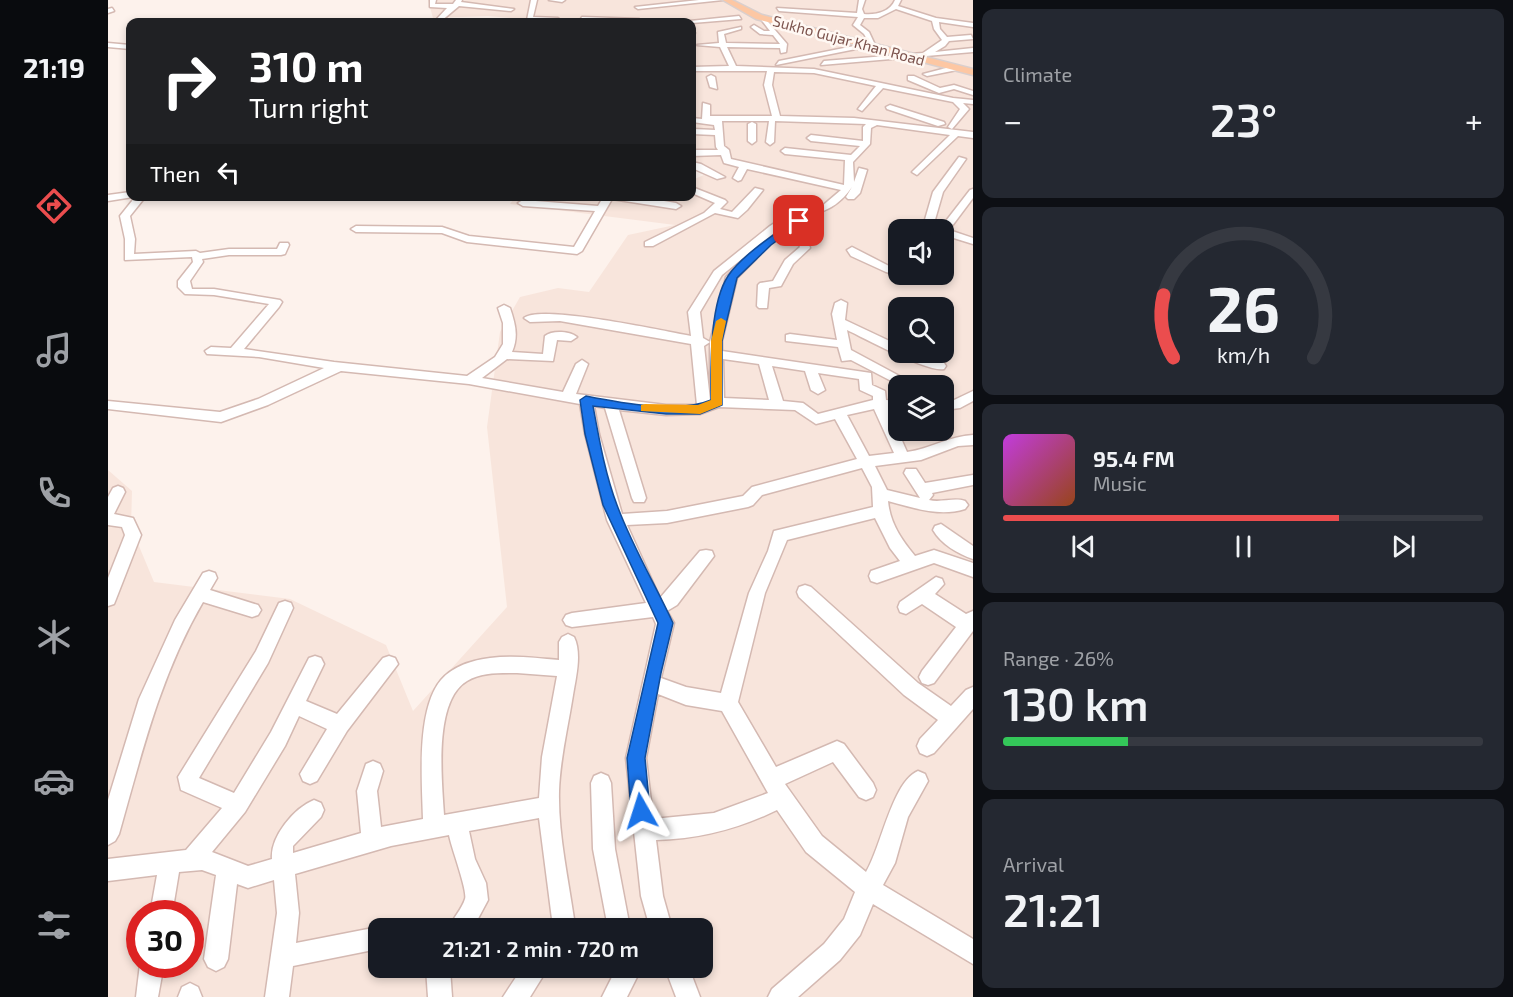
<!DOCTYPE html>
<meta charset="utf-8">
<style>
:root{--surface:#171b24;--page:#242831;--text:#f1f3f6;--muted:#9ea1a6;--line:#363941;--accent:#eb4d4e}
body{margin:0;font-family:"Exo 2",sans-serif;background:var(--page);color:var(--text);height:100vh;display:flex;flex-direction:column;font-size:22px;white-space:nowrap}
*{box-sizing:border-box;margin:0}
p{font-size:20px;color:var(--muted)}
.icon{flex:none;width:33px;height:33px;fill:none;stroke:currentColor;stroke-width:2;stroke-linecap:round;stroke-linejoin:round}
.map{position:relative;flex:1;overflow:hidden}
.details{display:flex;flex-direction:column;gap:9px;padding:9px;background:#0d0f14;width:540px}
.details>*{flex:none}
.guide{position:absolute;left:18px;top:18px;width:570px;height:183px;border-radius:12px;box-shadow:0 3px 9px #0003;background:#202124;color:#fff;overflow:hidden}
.controls{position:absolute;left:780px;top:219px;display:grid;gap:12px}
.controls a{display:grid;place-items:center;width:66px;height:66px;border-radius:12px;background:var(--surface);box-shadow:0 3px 9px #0003;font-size:30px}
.speed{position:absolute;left:18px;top:900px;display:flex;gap:12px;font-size:30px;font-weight:700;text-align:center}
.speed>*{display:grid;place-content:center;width:78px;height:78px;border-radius:50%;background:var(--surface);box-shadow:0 3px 9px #0003;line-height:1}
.speed .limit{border:9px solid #d22;background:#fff;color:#111}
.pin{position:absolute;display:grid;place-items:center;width:51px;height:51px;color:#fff;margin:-26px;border-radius:12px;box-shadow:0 3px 9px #0006}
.me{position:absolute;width:66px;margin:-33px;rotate:354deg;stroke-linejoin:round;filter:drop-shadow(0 0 4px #0008)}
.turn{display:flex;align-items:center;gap:21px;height:126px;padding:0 24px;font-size:27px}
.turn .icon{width:78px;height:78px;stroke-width:2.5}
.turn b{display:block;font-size:42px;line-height:51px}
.then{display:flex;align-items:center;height:57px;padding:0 24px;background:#0003;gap:12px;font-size:22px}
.big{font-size:45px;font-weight:600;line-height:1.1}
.details .tile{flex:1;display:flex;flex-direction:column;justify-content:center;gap:9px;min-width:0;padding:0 21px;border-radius:12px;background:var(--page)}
.details .dial{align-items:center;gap:0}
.dial svg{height:156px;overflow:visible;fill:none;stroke:var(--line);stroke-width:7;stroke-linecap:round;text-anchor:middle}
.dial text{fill:var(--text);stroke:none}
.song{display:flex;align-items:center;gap:18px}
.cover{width:72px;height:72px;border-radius:9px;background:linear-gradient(135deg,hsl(290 70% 55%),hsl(20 70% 35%))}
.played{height:6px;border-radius:3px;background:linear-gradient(90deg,var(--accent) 70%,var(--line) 70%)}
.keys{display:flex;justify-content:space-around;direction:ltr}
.heat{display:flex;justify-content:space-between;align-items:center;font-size:33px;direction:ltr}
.charge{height:9px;border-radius:4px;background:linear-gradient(90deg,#34c759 26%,var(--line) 0)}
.trip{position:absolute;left:260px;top:918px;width:345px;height:60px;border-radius:12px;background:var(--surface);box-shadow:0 3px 9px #0003;font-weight:600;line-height:60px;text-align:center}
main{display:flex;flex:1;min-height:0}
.menu{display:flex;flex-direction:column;width:108px;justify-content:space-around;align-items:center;background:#090b0e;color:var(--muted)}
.menu .icon{width:42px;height:42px}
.menu .on{color:var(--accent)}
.menu b{font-size:27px;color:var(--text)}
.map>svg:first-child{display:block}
</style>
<main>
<nav class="menu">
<b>21:19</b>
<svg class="icon on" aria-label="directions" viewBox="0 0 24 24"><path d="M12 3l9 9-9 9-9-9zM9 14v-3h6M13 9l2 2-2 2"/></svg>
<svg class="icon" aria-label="music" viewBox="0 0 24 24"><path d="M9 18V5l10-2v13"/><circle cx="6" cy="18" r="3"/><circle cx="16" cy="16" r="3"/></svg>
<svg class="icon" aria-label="phone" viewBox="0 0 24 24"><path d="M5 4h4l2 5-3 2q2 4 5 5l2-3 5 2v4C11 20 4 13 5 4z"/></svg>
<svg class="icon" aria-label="climate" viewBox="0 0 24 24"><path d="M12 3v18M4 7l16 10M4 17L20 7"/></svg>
<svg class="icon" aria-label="car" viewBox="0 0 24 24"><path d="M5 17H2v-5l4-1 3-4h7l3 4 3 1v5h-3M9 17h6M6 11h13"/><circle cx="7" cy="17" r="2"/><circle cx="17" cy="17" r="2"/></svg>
<svg class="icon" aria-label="filters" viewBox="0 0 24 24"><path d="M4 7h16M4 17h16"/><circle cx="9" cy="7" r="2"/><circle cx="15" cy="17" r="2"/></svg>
</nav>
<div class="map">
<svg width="865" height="997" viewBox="0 0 865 997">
<rect width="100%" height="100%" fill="#fdf2ec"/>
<path fill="#f8e5dc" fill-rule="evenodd" d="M320,0H865V997H0V470L24,491L23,527L46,582L182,599L278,645L305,711L399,607L379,427L392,332L412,297L450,288L481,292L520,235L567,225L402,204L408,196H502L529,200L538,197L584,196V180L596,175L588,165H584V22H425L412,19L380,16L325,18ZM790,230H836V274H790ZM790,308H836V352H790ZM790,386H836V430H790ZM32,914H82V964H32ZM270,928H594V968H270Z"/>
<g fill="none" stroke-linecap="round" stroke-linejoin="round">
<g stroke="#d4b9b2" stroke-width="3">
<g id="minor">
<polygon points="322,0 328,0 327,4 345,4 348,0 354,0 353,2 406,9 403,11 351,6 332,22 326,22 339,8 322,7"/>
<polygon points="423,0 429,0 425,17 450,18 454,22 419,20"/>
<polygon points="441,0 457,0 454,2"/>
<polygon points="591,0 615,0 530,9 527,7"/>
<path d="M751,0H757L754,9L756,14C768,15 782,12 787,0H793L790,6L828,18L865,23V27L831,22L832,29L839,37L863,35L865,39L841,41L837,46L827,52L865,48V52L713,65L716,61L815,53L834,40L826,29L824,21L788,9L770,18H756L752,25L761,32L768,47L763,46L668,65L671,61L761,43L756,34L745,25L750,17L671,11L669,8L749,13Z"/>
<polygon points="4,8 6,11 0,13 0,9"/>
<polygon points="631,16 633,19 584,23 572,22"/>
<path d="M655,16L679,44L678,52L673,53L672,48L619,47L628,66L706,69L845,98L865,100V104L855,103L861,109L844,129L840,127L852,109L845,102L775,88L754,111L750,109L768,86L706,73L666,72L664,85L672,116L746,118L865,132V138L850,136L809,175L804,172L806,170L842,135L769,125L763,128L762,144L745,162L746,182L751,168L759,170L752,193L746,199H740L738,197L744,187C722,219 700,210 673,228L700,241L702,248L685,264L673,286L661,288L659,308H651L649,306L650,285L652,283L665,281L677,260L692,247L691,245L667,232L614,275L592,312L595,338L602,342L618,277L640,255H648V259L629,278L614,341V351L763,373L764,385L777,391L778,400L790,401V409H780L799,452C822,449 841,436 865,435V445L850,446L813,460L767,466L779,490L812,498L796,473L798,469H808L817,483L865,475V485L824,493L825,495L821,500C833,503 846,497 857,501L860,505L857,509C831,517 806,508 780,501C782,523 793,539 807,556L826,550L865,563V577L826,563L769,583L763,581L761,576L763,571L792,561L782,548L767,518L679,540L657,593L630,702L668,767L729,741L736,744L765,783L768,790L765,797L758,800L751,797L725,762L677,784L714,836L758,872C773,848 784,782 810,771L817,774L820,781L800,817L787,863L775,885L865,939V964L765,904L752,935L732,960L690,997H660L664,989L716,944L736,919L747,892L698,852L669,810C630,829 592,839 548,840L555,896L564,928H542L533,896L518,758L548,624L545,617L464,627L458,625L455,620L458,615L464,613L538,603L499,520L477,434L472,404L361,384L233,371L160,405L113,422L0,409V401L112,412L150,399L216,368L151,357L99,354L97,351L103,347L123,348L161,304L106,295L77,294L70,287V281L85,262L84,257L17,260V239L12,216L28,196H38L22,216L27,239L26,254L88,251L92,253L121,249H169L172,243H180L181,245L177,254L173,255H121L94,259L95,262L82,281L84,289H106L172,300L174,302L171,307L136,349L226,362L359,376L387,357L395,344V323L390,308L396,305L402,308C407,323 411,336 404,352L435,354L437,336C444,330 462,331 469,337L463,341L449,340L445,361L399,359L374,378L455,392L468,364L474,360L480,364L468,394L558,405H589L583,344L452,321L422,322L416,318C432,304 556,331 583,336L580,312L606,271L662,226L673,219L713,207L733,190L639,169L633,180L630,181L625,178L631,167L616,163L613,155L584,156V150H610L608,147L607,135L584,134L585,129L607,130L606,125L584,122V118L594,119L595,103L602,105V116H664L656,85L659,71H584V67L621,66L612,47L589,45L611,43L610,32L633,27V29L616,34L618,43L672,44L665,35L652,34L643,27L646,25L656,31H662L652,18ZM614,121H661L658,142L662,145L666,142L667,121L758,124L755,127V141L703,135L699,138L703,141L752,146L743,155L677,148L673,151L677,154L737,160L736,185L623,159L621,150L616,146ZM602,342V400L596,346ZM615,359L651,364L661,400L616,398ZM664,366L697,371L703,390L710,394L717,390L710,373L751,379L752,390L765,396V400L710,414L695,403L675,401ZM486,406L497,408L524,498L526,502H536L538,498L511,410L558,415L592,414L611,407L687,410L708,424L727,419L749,459L644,487L635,496L559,511L514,514L491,434ZM766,409L786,453L761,456L739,415ZM754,468L764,487L765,507L666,531L660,551L641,593L613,693L578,687L553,678L566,623L559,611L569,605L606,556L604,551L598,550L592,551L552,598L519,525L559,523L640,507L645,505L654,495ZM550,694L578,705L614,711L660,793L606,813L545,819L538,758Z"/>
<polygon points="474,17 531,19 534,21 472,20"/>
<polygon points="584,31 587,33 586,35 584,36"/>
<polygon points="0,43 22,45 22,49 0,47"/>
<polygon points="846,66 849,70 819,76 815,74"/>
<polygon points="603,75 607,77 609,89 602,87 599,77"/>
<polygon points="800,76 806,76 832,88 846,85 865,91 865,95 846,89 831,93 800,80"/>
<polygon points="782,105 836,122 837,124 830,126 779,109 778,107"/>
<polygon points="644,122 648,124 648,141 644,144 640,141 640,124"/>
<polygon points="851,157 858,159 835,192 824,230 814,230 825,192"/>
<polygon points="584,162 593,164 617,177 609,179 584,168"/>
<polygon points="584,187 617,200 619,202 612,209 624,212 647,188 655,190 639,210 630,218 607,213 545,246 537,246 537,242 596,213 607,203 584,193"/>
<polygon points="865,189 865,198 841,230 865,238 865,244 836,235 836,230 831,230 862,190"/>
<polygon points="22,192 22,196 25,197 0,201 0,195"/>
<polygon points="496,196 526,196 568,203 573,206 568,209 504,199 474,251 469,254 359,242 334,233 248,232 243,229 248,226 334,227 361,236 466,247 487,211 415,206 410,203 415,200 490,206"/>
<polygon points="744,247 781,266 790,262 790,269 782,273 778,272 743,256 739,250"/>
<path d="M733,300L739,303L737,320L790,345V352H809L836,363L838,366L836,369C821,373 756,338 739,330L743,350L810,386H793L743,360L734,361L730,347L678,341V335L682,334L729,340L724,314L727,303Z"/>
<polygon points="865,391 865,401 852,408 836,410 836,402 844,401"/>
<polygon points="10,486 15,488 17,492 6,514 25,518 33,535 8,599 6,604 0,606 0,578 17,535 14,527 0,525 0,497 5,488"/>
<path d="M833,524L865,546V559C850,554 833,544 825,530L827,526Z"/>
<path d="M101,571L107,573L109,578L102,590L150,605L153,610L150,615L144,617L95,602C52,676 34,753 11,834L7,841L0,845V800L31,699L67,620L95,573Z"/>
<polygon points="828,577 834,579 836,584 827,594 858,614 865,611 865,631 826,683 820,685 814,683 811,677 814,671 848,627 814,604 798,614 792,612 790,607 792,602"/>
<polygon points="697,585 703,587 810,683 843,706 858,690 865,687 865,709 826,753 819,756 812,753 809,746 812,739 830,720 796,695 691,597 689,592 691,587"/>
<path d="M177,601L183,603L185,608L160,663L91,778L126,793L163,732L201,658L207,656L213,658L216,664L198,701L229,714L275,658L281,656L287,658L290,664L239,731L209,781L202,784L195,781L192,774L219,729L191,716L177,746L137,812L104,852L140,866L164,859C162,837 186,808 206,800L213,803L216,810L213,817L185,846V853L253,833L249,791L258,764L265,761L272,764L275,771L269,791L273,827L315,819C314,781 308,710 333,680C345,666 365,660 382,658C405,655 428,658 451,660V642L454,637L460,634L466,637C474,653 468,677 465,695C460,727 452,759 451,791C450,833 460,877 466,919L465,928H443L444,919L431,818L361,831L367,859L378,883L380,900L365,928H341C345,918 354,909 357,899C360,891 343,847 341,835L283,846L187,874L191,913L188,943L270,927L275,928H270V949L185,966L181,997H157L169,913L166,880L140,888L129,884L120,959L116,967L108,971L100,967L96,959L108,875L94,870L71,872L64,914H42L49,875L0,881V859L78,850L114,808L73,790L70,777L148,651L171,603ZM409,673L449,676L434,757L431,798L336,815C334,781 325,701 359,681C373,672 393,673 409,673Z"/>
<polygon points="493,773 500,776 503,783 507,849 522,928 500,928 485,849 483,783 486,776"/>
<polygon points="32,964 56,964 50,997 28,997"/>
<polygon points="318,968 342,968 344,997 320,997"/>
<polygon points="414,968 440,968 422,997 395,997"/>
<polygon points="506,968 530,968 531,973 519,997 494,997 507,971"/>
<polygon points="557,968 581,968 592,997 568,997"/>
<polygon points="82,983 90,987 94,997 70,997 74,987"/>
</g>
</g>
<g stroke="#dacfcd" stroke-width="3">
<polygon id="major" points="615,0 624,0 654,15 865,69 865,75 648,19"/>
</g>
<use href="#minor" fill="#fff" fill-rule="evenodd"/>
<use href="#major" fill="#fdc7a3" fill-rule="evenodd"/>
</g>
<path fill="#1a73e8" stroke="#114b97" stroke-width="1.5" d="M688,219L696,221L663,245L629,278L614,341V405L592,414H558L485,406C491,438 497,474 509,505C524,546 547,584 565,623L553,673L537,758L542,811L539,818L533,821L526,818L523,811L519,758L550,623L495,505L477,434L472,400L478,396C513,403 571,414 603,400C603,367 601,305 620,276C633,256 668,233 688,219Z"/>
<polygon fill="#f59e0b" points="613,318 618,321 614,341 614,405 592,414 533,411 533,405 537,404 590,405 603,400 603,341 608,321"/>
<g text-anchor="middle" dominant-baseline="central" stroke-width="5" stroke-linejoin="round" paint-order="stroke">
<g font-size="15" fill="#7b524c" stroke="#fff8f3">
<text transform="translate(741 40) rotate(15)">Sukho Gujar Khan Road</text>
</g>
</g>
</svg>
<div class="controls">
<a><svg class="icon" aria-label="sound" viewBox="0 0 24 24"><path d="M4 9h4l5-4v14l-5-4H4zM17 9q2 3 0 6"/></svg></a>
<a><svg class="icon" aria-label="search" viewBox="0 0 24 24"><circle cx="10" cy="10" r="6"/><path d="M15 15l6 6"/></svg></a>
<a><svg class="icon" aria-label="layers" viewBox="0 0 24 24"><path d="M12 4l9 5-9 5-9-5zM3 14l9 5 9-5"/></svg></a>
</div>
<div class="speed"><div class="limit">30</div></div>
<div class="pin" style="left:691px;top:221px;background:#d93025"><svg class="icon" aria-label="arrive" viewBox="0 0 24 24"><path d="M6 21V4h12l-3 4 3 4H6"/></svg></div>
<svg class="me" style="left:533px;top:811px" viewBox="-20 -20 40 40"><path d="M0-17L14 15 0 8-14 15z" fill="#1a73e8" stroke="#fff" stroke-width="4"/></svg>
<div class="trip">21:21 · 2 min · 720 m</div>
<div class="guide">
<div class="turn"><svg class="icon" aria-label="right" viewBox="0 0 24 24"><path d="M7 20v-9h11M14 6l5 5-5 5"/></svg><div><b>310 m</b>Turn right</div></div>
<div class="then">Then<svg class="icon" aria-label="left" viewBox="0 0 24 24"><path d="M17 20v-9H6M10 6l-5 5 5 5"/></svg></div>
</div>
</div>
<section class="details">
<div class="tile"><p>Climate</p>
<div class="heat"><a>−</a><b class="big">23°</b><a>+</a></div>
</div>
<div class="tile dial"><svg viewBox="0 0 100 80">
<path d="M14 69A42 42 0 1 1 86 69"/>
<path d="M14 69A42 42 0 0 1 9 37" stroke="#eb4d4e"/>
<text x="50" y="56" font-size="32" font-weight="700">26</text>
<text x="50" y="72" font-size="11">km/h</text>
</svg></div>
<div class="tile">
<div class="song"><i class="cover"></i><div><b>95.4 FM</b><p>Music</p></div></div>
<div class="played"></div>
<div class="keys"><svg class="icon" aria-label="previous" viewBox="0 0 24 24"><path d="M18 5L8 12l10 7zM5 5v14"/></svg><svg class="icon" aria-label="pause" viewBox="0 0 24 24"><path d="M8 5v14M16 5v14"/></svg><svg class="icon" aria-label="next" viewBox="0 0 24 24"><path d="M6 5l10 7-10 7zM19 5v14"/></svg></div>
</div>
<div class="tile"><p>Range · 26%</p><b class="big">130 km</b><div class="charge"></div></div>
<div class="tile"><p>Arrival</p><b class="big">21:21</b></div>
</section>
</main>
